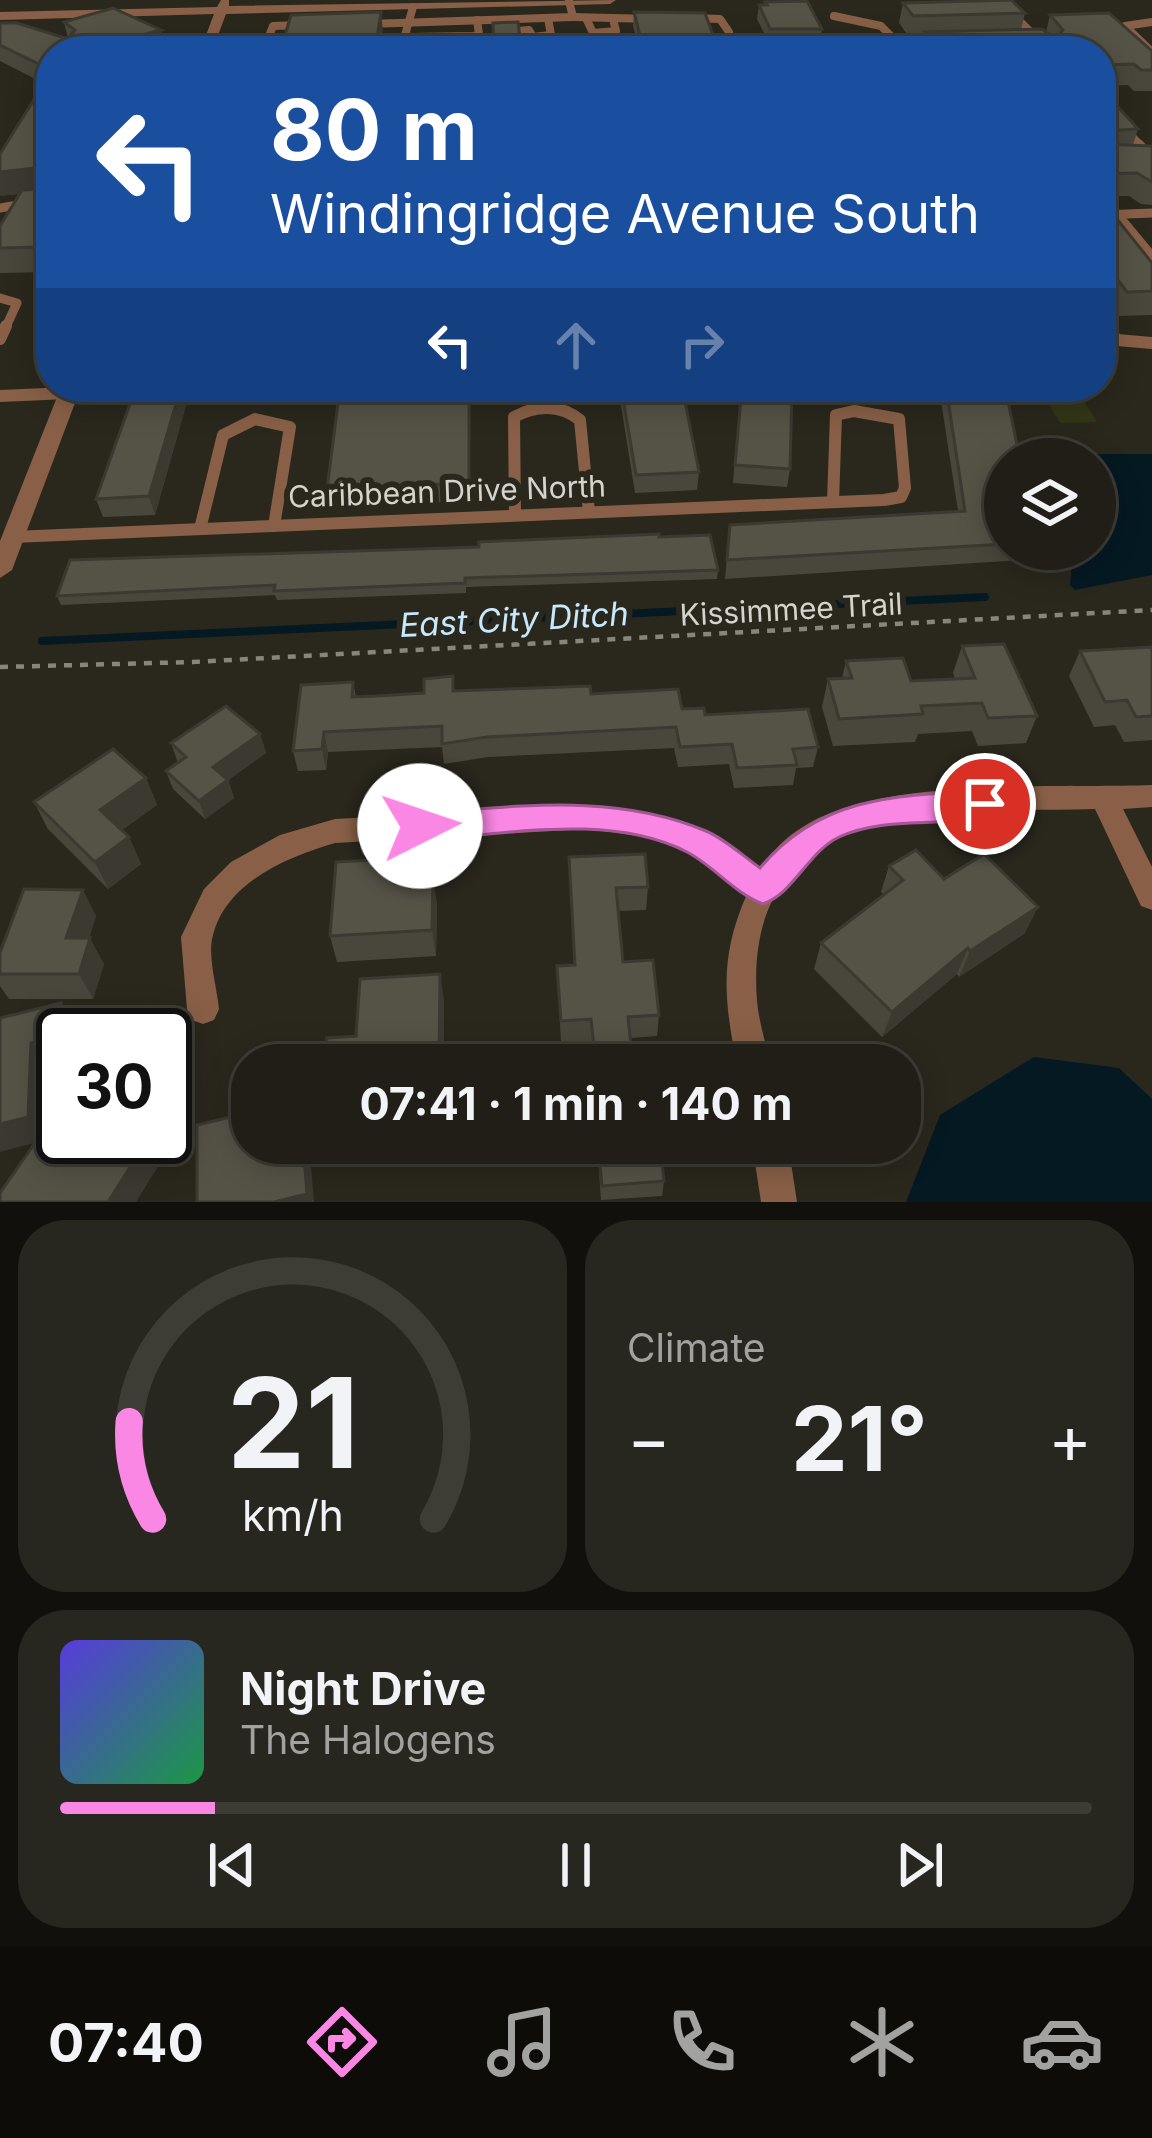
<!DOCTYPE html>
<meta charset="utf-8">
<style>
:root{--surface:#201e16;--page:#28271f;--text:#f1f3f6;--muted:#a2a2a1;--line:#3d3c35;--accent:#fb87e5}
body{margin:0;font-family:Inter,sans-serif;background:var(--page);color:var(--text);height:100vh;display:flex;flex-direction:column;font-size:45px;white-space:nowrap}
*{box-sizing:border-box;margin:0}
p{font-size:39px;color:var(--muted)}
.icon{flex:none;width:66px;height:66px;fill:none;stroke:currentColor;stroke-width:2;stroke-linecap:round;stroke-linejoin:round}
.map{position:relative;height:1202px;overflow:hidden}
.details{display:flex;flex-direction:column;gap:18px;padding:18px;background:#12100c;flex:1}
.details>*{flex:none}
.hud{position:absolute;left:36px;top:36px;width:1080px;height:366px;border-radius:48px;box-shadow:0 6px 30px #0003,0 0 0 3px var(--line);background:#1a4fa0;color:#fff;overflow:hidden}
.tools{position:absolute;left:984px;top:438px;display:grid;gap:24px}
.tools a{display:grid;place-items:center;width:132px;height:132px;border-radius:50%;background:var(--surface);box-shadow:0 6px 30px #0003,0 0 0 3px var(--line);font-size:60px}
.speed{position:absolute;left:36px;top:1008px;display:flex;gap:24px;font-size:60px;font-weight:700;text-align:center}
.speed>*{display:grid;place-content:center;width:156px;height:156px;border-radius:50%;background:var(--surface);box-shadow:0 6px 30px #0003,0 0 0 3px var(--line);line-height:1}
.speed .limit{border:6px solid #111;border-radius:18px;background:#fff;color:#111}
.pin{position:absolute;display:grid;place-items:center;width:102px;height:102px;color:#fff;margin:-51px;border:6px solid #fff;border-radius:50%;box-shadow:0 3px 12px #0007}
.me{position:absolute;width:132px;margin:-66px;rotate:86deg;stroke-linejoin:round;filter:drop-shadow(0 0 9px #0008)}
.turn{display:flex;align-items:center;gap:42px;height:252px;padding:0 36px;font-size:54px}
.turn .icon{width:156px;height:156px;stroke-width:2.5}
.turn b{display:block;font-size:84px;line-height:102px}
.lanes{display:flex;align-items:center;height:114px;padding:0 36px;background:#0003;justify-content:center;gap:60px;direction:ltr}
.lanes .off{opacity:.35}
.big{font-size:90px;font-weight:700;line-height:1.1}
.details .card{flex:1;display:flex;flex-direction:column;justify-content:center;gap:18px;min-width:0;padding:0 42px;border-radius:48px;background:var(--page)}
.details .dial{align-items:center;gap:0}
.dial svg{height:312px;overflow:visible;fill:none;stroke:var(--line);stroke-width:7;stroke-linecap:round;text-anchor:middle}
.dial text{fill:var(--text);stroke:none}
.song{display:flex;align-items:center;gap:36px}
.cover{width:144px;height:144px;border-radius:18px;background:linear-gradient(135deg,hsl(250 70% 55%),hsl(140 70% 35%))}
.played{height:12px;border-radius:6px;background:linear-gradient(90deg,var(--accent) 15%,var(--line) 15%)}
.keys{display:flex;justify-content:space-around;direction:ltr}
.heat{display:flex;justify-content:space-between;align-items:center;font-size:66px;direction:ltr}
.details .tiles{flex:1;display:grid;gap:18px;grid-template-columns:1fr 1fr}
.card:last-child{grid-column:span 2}
.trip{position:absolute;left:231px;top:1044px;width:690px;height:120px;border-radius:48px;background:var(--surface);box-shadow:0 6px 30px #0003,0 0 0 3px var(--line);font-weight:700;line-height:120px;text-align:center}
.tabs{display:flex;height:192px;justify-content:space-around;align-items:center;background:#0d0c09;color:var(--muted)}
.tabs .icon{width:84px;height:84px}
.tabs .on{color:var(--accent)}
.tabs b{font-size:54px;color:var(--text)}
.map>svg:first-child{display:block}
</style>
<div class="map">
<svg width="1152" height="1202" viewBox="0 0 1152 1202">
<rect width="100%" height="100%" fill="#2a281d"/>
<polygon fill="#313716" points="1039,387 1075,387 1097,422 1060,423"/>
<g fill="#051923">
<polygon points="1066,454 1152,454 1152,575 1075,590 1070,585 1073,549 1095,549 1095,459 1060,459"/>
<polygon points="1034,1057 1119,1068 1152,1099 1152,1202 906,1202 940,1115"/>
</g>
<g fill="none" stroke-linecap="round" stroke-linejoin="round">
<polyline stroke="#051923" stroke-width="8" points="42,641 985,597"/>
<polyline stroke="#87867d" stroke-width="4.5" stroke-dasharray="8 8" stroke-linecap="butt" points="0,667 193,662 1152,610"/>
<g stroke="#896047" stroke-width="8">
<polyline points="998,0 1050,51"/>
<polyline points="413,7 405,35 411,37 474,36 479,34 477,20"/>
<polyline points="834,16 881,26 906,51"/>
<polyline points="573,17 652,19"/>
<polyline points="586,18 593,33 616,31 613,19"/>
<polyline points="692,18 720,19 729,32"/>
<polyline points="1152,22 1125,26 1152,52"/>
<polyline points="368,24 573,17 569,1"/>
<polyline points="518,31 529,30 533,37 551,35 548,18"/>
<polyline points="208,45 266,44 273,26 304,25"/>
<polyline points="901,45 939,44"/>
<polyline points="839,48 871,51"/>
<polyline points="720,51 763,50"/>
<polyline points="1101,104 1142,147"/>
</g>
<g stroke="#896047" stroke-width="9">
<polyline points="1139,144 1152,157"/>
<polyline points="0,208 51,199"/>
<polyline points="1117,214 1152,256"/>
<polyline points="1101,215 1152,213"/>
<polyline points="0,298 17,303 5,329"/>
<polyline points="1101,321 1107,329"/>
</g>
<g stroke="#896047" stroke-width="12">
<polyline points="1105,326 1117,340 1152,343"/>
<polyline points="0,339 6,326"/>
<polyline points="0,396 68,393"/>
<path d="M515,515L514,417C536,405 560,404 580,420L589,512"/>
<polyline points="200,529 223,435 255,419 290,427 274,526"/>
<polyline points="13,537 884,500 901,497 905,488 899,419 854,411 836,415 833,502"/>
</g>
<g fill="#896047" fill-rule="evenodd">
<path d="M1152,785V807L1123,809L1152,867V910L1141,906L1095,809C951,813 741,792 757,1001C759,1023 766,1044 771,1065H737C724,1000 719,957 747,894L689,851L653,838L588,829L335,843C288,857 227,881 213,935C207,955 217,987 219,1009L214,1020L203,1024L192,1020L187,1009L181,937L204,889L231,862L280,835L335,819L588,805L654,814L709,833L760,870C770,855 782,840 798,830C876,775 1057,789 1152,785Z"/>
<polygon points="752,1143 788,1143 797,1202 761,1202"/>
</g>
<g fill="#896047" fill-rule="evenodd">
<polygon points="221,0 229,0 229,6 616,0 610,4 226,14 212,51 200,51 214,14 0,20 0,12 217,7"/>
<polygon points="61,387 81,387 12,570 0,578 0,541"/>
</g>
</g>
<g fill="#49473c">
<polygon points="765,2 822,29 820,43 769,43 757,19 759,5 765,5"/>
<polygon points="903,3 1025,13 1021,30 1046,32 1050,15 1152,51 1152,91 1134,91 1128,85 1101,86 1101,51 922,51 924,36 909,37 899,23"/>
<polygon points="634,12 719,51 640,51 633,26"/>
<polygon points="64,22 166,50 51,51 51,87 0,61 0,23 68,39"/>
<polygon points="1101,88 1138,129 1133,145 1152,146 1152,205 1141,204 1129,196 1101,196"/>
<polygon points="51,93 51,272 0,273 0,226 19,194 0,196"/>
<polygon points="1101,199 1152,263 1152,315 1118,316 1101,293"/>
<polygon points="136,387 474,387 470,387 470,501 331,507 327,489 340,392 188,398 155,515 103,517 96,499"/>
<polygon points="618,387 682,387 699,472 697,490 635,493"/>
<polygon points="741,387 790,469 787,487 733,483"/>
<polygon points="866,387 1005,387 1005,549 1026,549 1022,560 725,579 730,525 958,511 940,394"/>
<polygon points="659,537 718,570 717,579 466,587 466,593 277,600 275,595 61,605 57,596 479,547"/>
<polygon points="962,646 1037,716 1026,743 978,746 972,731 918,734 915,742 833,746 822,707 828,679 842,678 846,661 911,681 955,679 953,673"/>
<polygon points="1152,647 1152,740 1124,742 1115,725 1094,727 1069,676 1080,651"/>
<polygon points="353,682 356,697 454,691 591,694 682,709 818,747 813,767 796,768 793,785 734,788 729,764 678,767 674,748 488,757 444,764 442,747 328,752 326,770 298,771 293,751"/>
<polygon points="260,734 266,753 228,780 234,798 205,819 173,789 166,771 178,763 171,743"/>
<polygon points="146,778 157,805 122,830 129,837 141,864 108,889 48,829 34,802"/>
<polygon points="569,857 648,887 646,910 618,911 623,962 659,1015 657,1036 631,1038 630,1065 593,1065 591,1041 561,1043 557,966 574,965"/>
<polygon points="889,866 944,879 1025,933 959,977 957,974 882,1037 814,969 821,943 884,895 881,892"/>
<polygon points="414,878 437,903 436,956 337,962 330,936"/>
<polygon points="96,916 89,938 104,964 93,999 9,999 0,986 0,974"/>
<polygon points="597,1143 660,1143 664,1181 662,1196 601,1200"/>
</g>
<g fill="#3c3931">
<polygon points="381,12 383,31 380,51 375,51"/>
<polygon points="161,30 166,50 94,51 95,47"/>
<polygon points="51,153 51,190 0,196 0,172"/>
<polygon points="51,233 51,270 44,247"/>
<polygon points="181,387 185,387 188,398 155,515 149,496"/>
<polygon points="469,387 470,387 470,501 469,483"/>
<polygon points="324,732 328,752 326,770 322,749"/>
<polygon points="260,734 266,753 220,786 213,767"/>
<polygon points="146,778 157,805 112,837 100,810"/>
<polygon points="228,780 234,798 205,819 199,801"/>
<polygon points="129,837 141,864 108,889 95,862"/>
<polygon points="433,877 437,903 436,956 432,930"/>
<polygon points="83,890 96,916 81,964 66,938"/>
<polygon points="1038,907 1025,933 959,977 970,951"/>
<polygon points="90,938 104,964 93,999 79,974"/>
<polygon points="968,948 957,974 882,1037 892,1012"/>
<polygon points="440,974 444,1000 444,1065 439,1065"/>
<polygon points="61,1003 76,1028 76,1035 63,1035 63,1063 47,1068 45,1140 0,1152 0,1124 31,1043"/>
<polygon points="303,1143 306,1143 310,1155 314,1202 274,1202"/>
<polygon points="144,1145 157,1168 136,1202 108,1202"/>
</g>
<g fill="#555246" stroke="#3c3931" stroke-width="3">
<polygon points="1011,0 1025,13 913,16 903,3"/>
<polygon points="807,1 822,29 770,29 759,5 767,5 765,2"/>
<polygon points="113,8 161,30 95,47 94,51 51,51 51,70 0,45 0,23 17,23 68,39 75,30 64,22"/>
<polygon points="381,12 375,51 272,51 273,49 281,49 291,15"/>
<polygon points="634,12 705,13 719,51 644,51"/>
<polygon points="1109,13 1152,51 1152,70 1141,70 1134,64 1101,65 1101,51 940,51 925,32 1042,29 1056,39 1063,30 1050,15"/>
<polygon points="518,22 521,45 538,45 539,51 494,51 493,23"/>
<polygon points="622,38 625,51 592,51 590,40"/>
<polygon points="749,44 775,44 779,51 752,51"/>
<polygon points="778,45 854,45 858,51 781,51"/>
<polygon points="459,48 459,51 431,51 431,49"/>
<polygon points="1101,88 1138,129 1104,131 1101,144"/>
<polygon points="38,93 51,93 51,153 44,167 0,172 0,154"/>
<polygon points="1101,144 1152,146 1152,182 1137,173 1101,174"/>
<polygon points="51,189 51,233 44,247 0,248 0,226 22,190"/>
<polygon points="1101,199 1152,263 1152,291 1127,292 1101,258"/>
<polygon points="136,387 181,387 149,496 96,499"/>
<polygon points="340,387 469,387 469,483 327,489"/>
<polygon points="621,387 682,387 699,472 636,475"/>
<polygon points="742,387 792,387 790,469 735,465"/>
<polygon points="946,387 1005,387 1020,459 1005,459 1005,544 727,560 730,525 965,511"/>
<polygon points="659,534 659,537 710,535 718,570 465,578 465,583 274,591 275,585 57,596 70,560 479,547 479,542"/>
<polygon points="1004,644 1037,716 988,718 982,703 921,706 923,714 839,719 828,679 852,678 846,661 903,658 911,681 975,678 962,646"/>
<polygon points="1152,647 1152,716 1136,717 1127,700 1105,702 1080,651"/>
<polygon points="453,676 453,691 590,686 591,694 678,689 682,709 704,708 705,715 808,709 818,747 793,749 797,765 737,768 732,744 680,747 676,727 487,737 442,744 442,726 324,732 322,749 293,751 301,685 353,682 352,697 376,696 424,693 424,679"/>
<polygon points="226,706 260,734 213,767 228,780 199,801 166,771 186,757 171,743"/>
<polygon points="113,749 146,778 100,810 129,837 95,862 34,802"/>
<polygon points="916,850 944,879 984,854 1038,907 970,951 968,948 892,1012 821,943 903,880 889,866"/>
<polygon points="645,854 648,887 616,888 623,962 653,960 659,1015 628,1017 631,1045 594,1048 591,1019 561,1021 557,966 575,965 569,857"/>
<polygon points="411,858 410,878 433,877 432,930 330,936 336,862"/>
<polygon points="24,889 83,890 66,938 90,938 79,974 0,974 0,953"/>
<polygon points="440,974 439,1065 325,1065 327,1038 356,1036 360,979"/>
<polygon points="61,1003 60,1036 31,1043 28,1117 0,1124 0,1018"/>
<polygon points="252,1112 252,1143 303,1143 307,1194 274,1202 197,1202 197,1125"/>
<polygon points="39,1137 95,1161 110,1137 123,1137 144,1145 108,1202 0,1202 0,1193"/>
<polygon points="598,1143 660,1143 664,1181 602,1186"/>
</g>
<path fill="#fb87e5" stroke="#a35895" stroke-width="3" d="M985,791L996,795L1001,804L996,813C947,830 889,814 839,837C808,852 794,893 763,904C734,893 714,866 687,852C609,812 503,835 420,840L408,836L403,826L408,817L420,813C516,807 614,792 706,831C725,839 743,856 760,868C820,796 897,795 985,791Z"/>
<g text-anchor="middle" dominant-baseline="central" stroke-width="12" stroke-linejoin="round" paint-order="stroke">
<g font-size="30" fill="#d4d3cc" stroke="#2a281d">
<text transform="translate(447 491) rotate(-2)">Caribbean Drive North</text>
<text transform="translate(791 609) rotate(-3)">Kissimmee Trail</text>
</g>
<g font-size="33" font-style="italic" fill="#c7e9fd" stroke="#2a281d">
<text transform="translate(514 619) rotate(-3)">East City Ditch</text>
</g>
</g>
</svg>
<div class="tools">
<a><svg class="icon" aria-label="layers" viewBox="0 0 24 24"><path d="M12 4l9 5-9 5-9-5zM3 14l9 5 9-5"/></svg></a>
</div>
<div class="speed"><div class="limit">30</div></div>
<div class="pin" style="left:985px;top:804px;background:#d93025"><svg class="icon" aria-label="arrive" viewBox="0 0 24 24"><path d="M6 21V4h12l-3 4 3 4H6"/></svg></div>
<svg class="me" style="left:420px;top:826px" viewBox="-20 -20 40 40"><circle r="19" fill="#fff"/><path d="M0-13L10 11 0 6-10 11z" fill="#fb87e5"/></svg>
<div class="trip">07:41 · 1 min · 140 m</div>
<div class="hud">
<div class="turn"><svg class="icon" aria-label="left" viewBox="0 0 24 24"><path d="M17 20v-9H6M10 6l-5 5 5 5"/></svg><div><b>80 m</b>Windingridge Avenue South</div></div>
<div class="lanes"><svg class="icon" aria-label="left" viewBox="0 0 24 24"><path d="M17 20v-9H6M10 6l-5 5 5 5"/></svg><svg class="icon off" aria-label="ahead" viewBox="0 0 24 24"><path d="M12 20V5M6 11l6-6 6 6"/></svg><svg class="icon off" aria-label="right" viewBox="0 0 24 24"><path d="M7 20v-9h11M14 6l5 5-5 5"/></svg></div>
</div>
</div>
<section class="details">
<div class="tiles">
<div class="card dial"><svg viewBox="0 0 100 80">
<path d="M14 69A42 42 0 1 1 86 69"/>
<path d="M14 69A42 42 0 0 1 8 44" stroke="#fb87e5"/>
<text x="50" y="56" font-size="32" font-weight="700">21</text>
<text x="50" y="72" font-size="11">km/h</text>
</svg></div>
<div class="card"><p>Climate</p>
<div class="heat"><a>−</a><b class="big">21°</b><a>+</a></div>
</div>
<div class="card">
<div class="song"><i class="cover"></i><div><b>Night Drive</b><p>The Halogens</p></div></div>
<div class="played"></div>
<div class="keys"><svg class="icon" aria-label="previous" viewBox="0 0 24 24"><path d="M18 5L8 12l10 7zM5 5v14"/></svg><svg class="icon" aria-label="pause" viewBox="0 0 24 24"><path d="M8 5v14M16 5v14"/></svg><svg class="icon" aria-label="next" viewBox="0 0 24 24"><path d="M6 5l10 7-10 7zM19 5v14"/></svg></div>
</div>
</div>
</section>
<nav class="tabs">
<b>07:40</b>
<svg class="icon on" aria-label="directions" viewBox="0 0 24 24"><path d="M12 3l9 9-9 9-9-9zM9 14v-3h6M13 9l2 2-2 2"/></svg>
<svg class="icon" aria-label="music" viewBox="0 0 24 24"><path d="M9 18V5l10-2v13"/><circle cx="6" cy="18" r="3"/><circle cx="16" cy="16" r="3"/></svg>
<svg class="icon" aria-label="phone" viewBox="0 0 24 24"><path d="M5 4h4l2 5-3 2q2 4 5 5l2-3 5 2v4C11 20 4 13 5 4z"/></svg>
<svg class="icon" aria-label="climate" viewBox="0 0 24 24"><path d="M12 3v18M4 7l16 10M4 17L20 7"/></svg>
<svg class="icon" aria-label="car" viewBox="0 0 24 24"><path d="M5 17H2v-5l4-1 3-4h7l3 4 3 1v5h-3M9 17h6M6 11h13"/><circle cx="7" cy="17" r="2"/><circle cx="17" cy="17" r="2"/></svg>
</nav>
